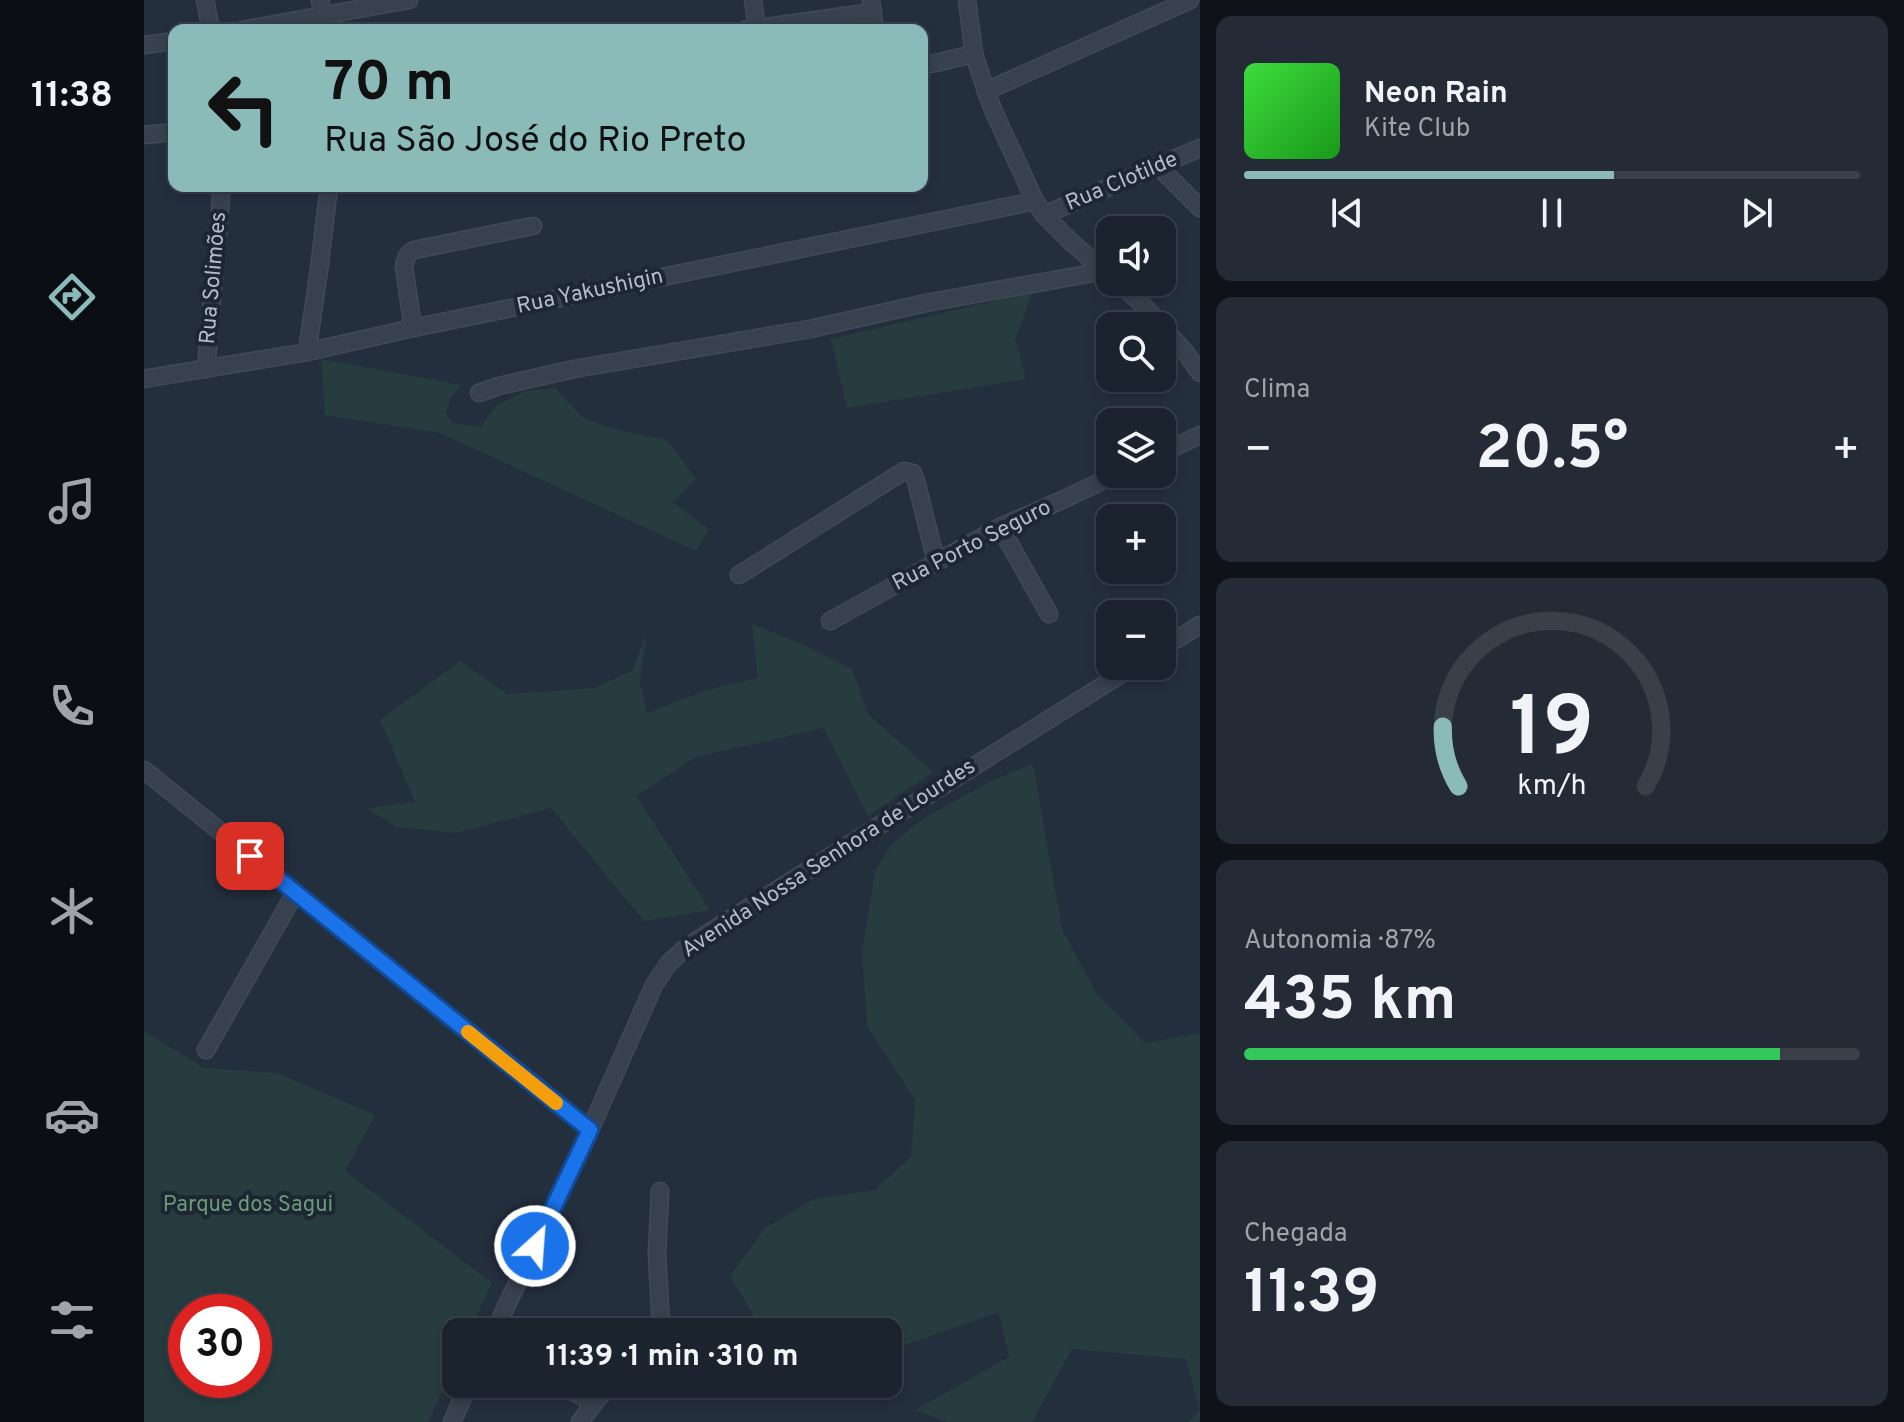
<!DOCTYPE html>
<html lang="pt">
<meta charset="utf-8">
<style>
body{margin:0;font-family:Overpass,sans-serif;background:#242b36;color:#f1f3f6;height:100vh;display:flex;flex-direction:column;font-size:30px;white-space:nowrap}
*{box-sizing:border-box;margin:0}
p{font-size:26px;color:#a0a4aa}
.icon{flex:none;width:44px;height:44px;fill:none;stroke:currentColor;stroke-width:2;stroke-linecap:round;stroke-linejoin:round}
.map{position:relative;flex:1;overflow:hidden}
.drawer{display:flex;flex-direction:column;gap:16px;padding:16px;background:#0f1319;width:704px}
.drawer>*{flex:none}
.top-card{position:absolute;left:24px;top:24px;width:760px;height:168px;border-radius:16px;box-shadow:0 4px 12px #0003,0 0 0 2px #39404a;background:#8bbbb9;color:#111;overflow:hidden}
.buttons{position:absolute;left:952px;top:216px;display:grid;gap:16px}
.buttons a{display:grid;place-items:center;width:80px;height:80px;border-radius:16px;background:#1b232e;box-shadow:0 4px 12px #0003,0 0 0 2px #39404a;font-size:40px}
.speed{position:absolute;left:24px;top:1294px;display:flex;gap:16px;font-size:40px;font-weight:700;text-align:center}
.speed>*{display:grid;place-content:center;width:104px;height:104px;border-radius:50%;background:#1b232e;box-shadow:0 4px 12px #0003,0 0 0 2px #39404a;line-height:1}
.speed .limit{border:12px solid #d22;background:#fff;color:#111}
.pin{position:absolute;display:grid;place-items:center;width:68px;height:68px;color:#fff;margin:-34px;border-radius:16px;box-shadow:0 4px 12px #0006}
.me{position:absolute;width:88px;margin:-44px;rotate:26deg;stroke-linejoin:round;filter:drop-shadow(0 0 6px #0008)}
.turn{display:flex;align-items:center;gap:28px;height:168px;padding:0 24px;font-size:36px}
.turn .icon{width:104px;height:104px;stroke-width:2.5}
.turn b{display:block;font-size:56px;line-height:68px}
.big{font-size:60px;font-weight:700;line-height:1.1}
.drawer .card{flex:1;display:flex;flex-direction:column;justify-content:center;gap:12px;min-width:0;padding:0 28px;border-radius:16px;background:#242b36}
.drawer .dial{align-items:center;gap:0}
.dial svg{height:208px;overflow:visible;fill:none;stroke:#39404a;stroke-width:7;stroke-linecap:round;text-anchor:middle}
.dial text{fill:#f1f3f6;stroke:none}
.song{display:flex;align-items:center;gap:24px}
.cover{width:96px;height:96px;border-radius:12px;background:linear-gradient(135deg,hsl(120 70% 55%),hsl(120 70% 35%))}
.played{height:8px;border-radius:4px;background:linear-gradient(90deg,#8bbbb9 60%,#39404a 60%)}
.keys{display:flex;justify-content:space-around;direction:ltr}
.heat{display:flex;justify-content:space-between;align-items:center;font-size:44px;direction:ltr}
.charge{height:12px;border-radius:6px;background:linear-gradient(90deg,#34c759 87%,#39404a 0)}
.trip{position:absolute;left:298px;top:1318px;width:460px;height:80px;border-radius:16px;background:#1b232e;box-shadow:0 4px 12px #0003,0 0 0 2px #39404a;font-weight:700;line-height:80px;text-align:center}
main{display:flex;flex:1;min-height:0}
.menu{display:flex;flex-direction:column;width:144px;justify-content:space-around;align-items:center;background:#0b0e12;color:#a0a4aa}
.menu .icon{width:56px;height:56px}
.menu .current{color:#8bbbb9}
.menu b{font-size:36px;color:#f1f3f6}
.map>svg:first-child{display:block}
.green{fill:#263c3f;fill-rule:evenodd}
.lines{fill:none;stroke-linecap:round;stroke-linejoin:round}
.minor-casing{stroke:#414a57;stroke-width:19}
.minor{stroke:#38414e;stroke-width:16}
.route-casing{stroke:#114b97;stroke-width:20}
.route{stroke:#1a73e8;stroke-width:14}
.slow{stroke:#f59e0b;stroke-width:14}
.labels{text-anchor:middle;dominant-baseline:central;stroke-width:8;stroke-linejoin:round;paint-order:stroke}
.street-label{font-size:22px;fill:#b4bcc9;stroke:#1d2633}
.park-label{font-size:22px;fill:#6b9a76;stroke:#1d2633}
</style>
<main>
<nav class="menu">
<b>11:38</b>
<svg class="icon current" aria-label="directions" viewBox="0 0 24 24"><path d="M12 3l9 9-9 9-9-9zM9 14v-3h6M13 9l2 2-2 2"/></svg>
<svg class="icon" aria-label="music" viewBox="0 0 24 24"><path d="M9 18V5l10-2v13"/><circle cx="6" cy="18" r="3"/><circle cx="16" cy="16" r="3"/></svg>
<svg class="icon" aria-label="phone" viewBox="0 0 24 24"><path d="M5 4h4l2 5-3 2q2 4 5 5l2-3 5 2v4C11 20 4 13 5 4z"/></svg>
<svg class="icon" aria-label="climate" viewBox="0 0 24 24"><path d="M12 3v18M4 7l16 10M4 17L20 7"/></svg>
<svg class="icon" aria-label="car" viewBox="0 0 24 24"><path d="M5 17H2v-5l4-1 3-4h7l3 4 3 1v5h-3M9 17h6M6 11h13"/><circle cx="7" cy="17" r="2"/><circle cx="17" cy="17" r="2"/></svg>
<svg class="icon" aria-label="filters" viewBox="0 0 24 24"><path d="M4 7h16M4 17h16"/><circle cx="9" cy="7" r="2"/><circle cx="15" cy="17" r="2"/></svg>
</nav>
<div class="map">
<svg width="1056" height="1422" viewBox="0 0 1056 1422">
<rect width="100%" height="100%" fill="#242f3e"/>
<g class="green">
<path d="M 889,292 L 871,339 L 882,379 L 703,408 L 687,339 Z"/>
<path d="M 177,359 L 317,385 L 307,398 L 302,412 L 307,423 L 337,427 L 350,407 L 382,391 L 411,388 L 438,417 L 469,429 L 523,440 L 552,479 L 528,502 L 565,529 L 552,551 L 296,433 L 181,415 Z"/>
<path d="M 608,624 L 662,646 L 708,669 L 724,714 L 789,772 L 724,816 L 680,728 L 552,757 L 492,796 L 566,910 L 500,921 L 407,808 L 311,833 L 253,827 L 223,808 L 271,802 L 236,720 L 316,661 L 363,694 L 450,688 L 488,671 L 502,634 L 496,682 L 503,713 L 563,690 L 614,678 Z"/>
<path d="M 889,764 L 918,929 L 953,994 L 1001,1043 L 1056,1033 L 1056,1422 L 1043,1422 L 1056,1411 L 1042,1359 L 928,1349 L 888,1422 L 803,1422 L 771,1410 L 865,1357 L 855,1312 L 744,1351 L 744,1332 L 620,1332 L 586,1276 L 621,1228 L 670,1199 L 731,1190 L 767,1157 L 771,1100 L 723,1026 L 718,952 L 731,871 L 748,844 L 777,820 L 847,781 Z"/>
<path d="M 0,1031 L 60,1068 L 133,1073 L 231,1115 L 201,1171 L 348,1283 L 325,1332 L 312,1332 L 312,1361 L 284,1422 L 0,1422 ZM 42,1312 L 110,1312 L 110,1380 L 42,1380 Z"/>
</g>
<g class="lines">
<g class="minor-casing">
<g id="minor">
<path d="M 61,0 L 67,30"/>
<path d="M 176,0 L 182,30"/>
<path d="M 609,0 L 613,28"/>
<path d="M 727,0 L 731,30"/>
<path d="M 823,0 L 830,54 L 842,91 L 850,112 L 891,201 L 900,215 L 927,242 L 965,275"/>
<path d="M 98,30 L 265,0"/>
<path d="M 600,30 L 729,12"/>
<path d="M 0,45 L 30,41"/>
<path d="M 778,66 L 830,54"/>
<path d="M 842,91 L 1046,0"/>
<path d="M 0,135 L 30,132"/>
<path d="M 1015,167 L 1056,208"/>
<path d="M 900,215 L 1056,148"/>
<path d="M 973,282 L 994,300 L 1018,326"/>
<path d="M 1018,326 L 1042,353 L 1056,373"/>
<path d="M 269,328 L 260,267 C 261,259 263,254 270,250 L 389,226"/>
<path d="M 163,352 L 175,270 L 185,186"/>
<path d="M 62,369 L 78,186"/>
<path d="M 0,379 L 163,352 L 269,328 L 891,201"/>
<path d="M 335,393 L 355,386 L 430,369 L 666,329 L 782,303 L 960,271"/>
<path d="M 1018,453 L 1056,435"/>
<path d="M 856,527 L 905,614"/>
<path d="M 595,575 L 760,471 L 769,473 L 772,481 L 792,561"/>
<path d="M 686,621 L 856,527 L 916,501 L 973,474"/>
<path d="M 1018,648 L 1056,625"/>
<path d="M 0,770 L 446,1130"/>
<path d="M 62,1050 L 151,893"/>
<path d="M 350,1332 L 446,1130 L 510,985 L 525,963 L 540,949 L 580,923 L 990,666"/>
<path d="M 514,1332 L 517,1327 L 513,1254 L 516,1191"/>
<path d="M 415,1384 L 450,1403"/>
<path d="M 308,1422 L 325,1384"/>
<path d="M 436,1422 L 450,1403 L 467,1384"/>
</g>
</g>
<use href="#minor" class="minor"/>
</g>
<g class="lines">
<g class="route-casing">
<path id="route" d="M 106,856 L 446,1130 L 391,1246"/>
</g>
<use href="#route" class="route"/>
<path class="slow" d="M 324,1032 L 412,1103"/>
</g>
<g class="labels">
<g class="street-label">
<text transform="translate(978 182) rotate(-23)">Rua Clotilde</text>
<text transform="translate(70 278) rotate(-85)">Rua Solimões</text>
<text transform="translate(446 292) rotate(-12)">Rua Yakushigin</text>
<text transform="translate(828 546) rotate(-27)">Rua Porto Seguro</text>
<text transform="translate(685 859) rotate(-33)">Avenida Nossa Senhora de Lourdes</text>
</g>
<g class="park-label">
<text x="104" y="1205">Parque dos Sagui</text>
</g>
</g>
</svg>
<div class="buttons">
<a><svg class="icon" aria-label="sound" viewBox="0 0 24 24"><path d="M4 9h4l5-4v14l-5-4H4zM17 9q2 3 0 6"/></svg></a>
<a><svg class="icon" aria-label="search" viewBox="0 0 24 24"><circle cx="10" cy="10" r="6"/><path d="M15 15l6 6"/></svg></a>
<a><svg class="icon" aria-label="layers" viewBox="0 0 24 24"><path d="M12 4l9 5-9 5-9-5zM3 14l9 5 9-5"/></svg></a>
<a>+</a>
<a>−</a>
</div>
<div class="speed"><div class="limit">30</div></div>
<div class="pin" style="left:106px;top:856px;background:#d93025"><svg class="icon" aria-label="arrive" viewBox="0 0 24 24"><path d="M6 21V4h12l-3 4 3 4H6"/></svg></div>
<svg class="me" style="left:391px;top:1246px" viewBox="-20 -20 40 40"><circle r="17" fill="#1a73e8" stroke="#fff" stroke-width="3"/><path d="M0-11L8 9 0 5-8 9z" fill="#fff"/></svg>
<div class="trip">11:39 · 1 min · 310 m</div>
<div class="top-card">
<div class="turn"><svg class="icon" aria-label="left" viewBox="0 0 24 24"><path d="M17 20v-9H6M10 6l-5 5 5 5"/></svg><div><b>70 m</b>Rua São José do Rio Preto</div></div>
</div>
</div>
<section class="drawer">
<div class="card">
<div class="song"><i class="cover"></i><div><b>Neon Rain</b><p>Kite Club</p></div></div>
<div class="played"></div>
<div class="keys"><svg class="icon" aria-label="previous" viewBox="0 0 24 24"><path d="M18 5L8 12l10 7zM5 5v14"/></svg><svg class="icon" aria-label="pause" viewBox="0 0 24 24"><path d="M8 5v14M16 5v14"/></svg><svg class="icon" aria-label="next" viewBox="0 0 24 24"><path d="M6 5l10 7-10 7zM19 5v14"/></svg></div>
</div>
<div class="card"><p>Clima</p>
<div class="heat"><a>−</a><b class="big">20.5°</b><a>+</a></div>
</div>
<div class="card dial"><svg viewBox="0 0 100 80">
<path d="M14 69A42 42 0 1 1 86 69"/>
<path d="M14 69A42 42 0 0 1 8 46" stroke="#8bbbb9"/>
<text x="50" y="56" font-size="32" font-weight="700">19</text>
<text x="50" y="72" font-size="11">km/h</text>
</svg></div>
<div class="card"><p>Autonomia · 87%</p><b class="big">435 km</b><div class="charge"></div></div>
<div class="card"><p>Chegada</p><b class="big">11:39</b></div>
</section>
</main>
